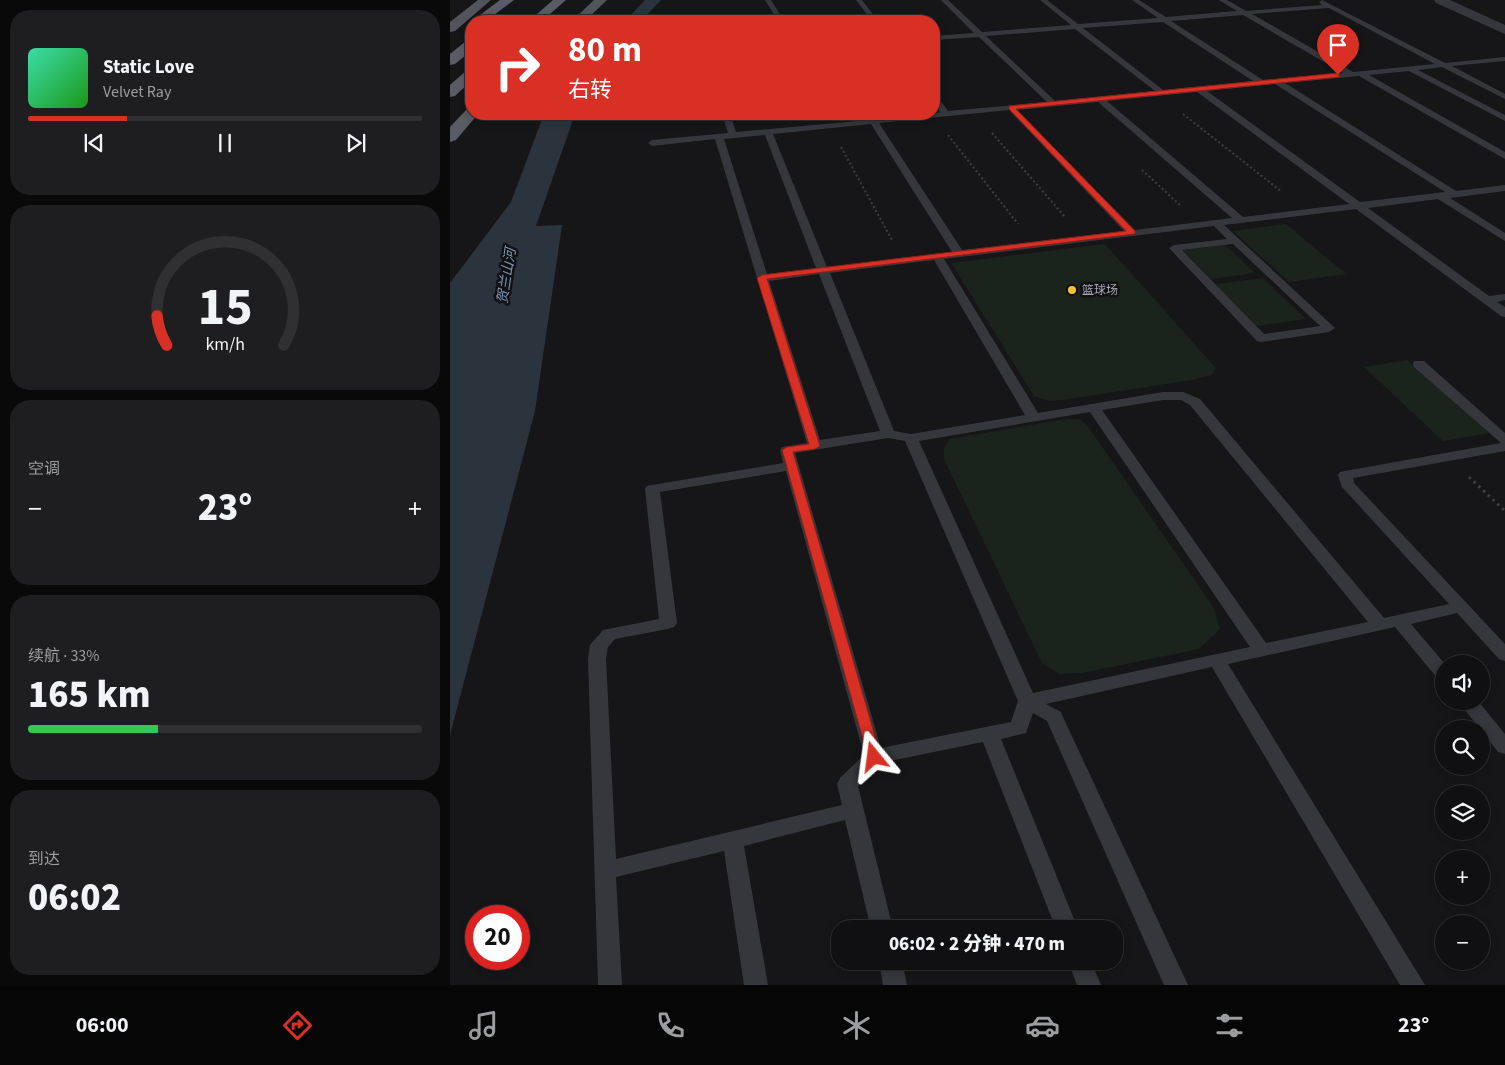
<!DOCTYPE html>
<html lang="zh">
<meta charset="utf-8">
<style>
body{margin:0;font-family:"Source Sans 3","Noto Sans SC",sans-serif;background:#1e1e20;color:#f1f3f6;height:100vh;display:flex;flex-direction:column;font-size:19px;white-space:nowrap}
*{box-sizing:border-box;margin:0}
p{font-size:16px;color:#9c9d9f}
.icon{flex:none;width:28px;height:28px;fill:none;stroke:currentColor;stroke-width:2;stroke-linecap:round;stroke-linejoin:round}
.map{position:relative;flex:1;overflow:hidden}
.drawer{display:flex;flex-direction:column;gap:10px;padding:10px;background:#09090a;width:450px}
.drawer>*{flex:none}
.banner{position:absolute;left:15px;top:15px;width:475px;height:105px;border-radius:20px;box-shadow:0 2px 8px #0003,0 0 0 1px #303032;background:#d93025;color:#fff;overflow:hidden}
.controls{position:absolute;left:985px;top:655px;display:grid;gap:10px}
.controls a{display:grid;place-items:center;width:55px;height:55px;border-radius:50%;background:#101012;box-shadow:0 2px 8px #0003,0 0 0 1px #303032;font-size:25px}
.speed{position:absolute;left:15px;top:905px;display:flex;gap:10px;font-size:25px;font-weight:700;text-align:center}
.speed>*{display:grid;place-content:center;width:65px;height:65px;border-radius:50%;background:#101012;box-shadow:0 2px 8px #0003,0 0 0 1px #303032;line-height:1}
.speed .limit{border:8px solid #d22;background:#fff;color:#111}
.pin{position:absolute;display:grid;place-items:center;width:42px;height:42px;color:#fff;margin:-51px -21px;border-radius:50% 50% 50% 0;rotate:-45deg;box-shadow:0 0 5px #0007}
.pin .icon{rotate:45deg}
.me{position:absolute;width:55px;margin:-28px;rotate:344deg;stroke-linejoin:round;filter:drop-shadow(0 0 4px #0008)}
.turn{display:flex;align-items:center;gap:18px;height:105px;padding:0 20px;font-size:22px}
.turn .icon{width:65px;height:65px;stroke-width:2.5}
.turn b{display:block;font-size:35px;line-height:42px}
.big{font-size:38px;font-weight:800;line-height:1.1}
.drawer .widget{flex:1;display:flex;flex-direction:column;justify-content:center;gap:8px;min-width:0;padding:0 18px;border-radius:20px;background:#1e1e20}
.drawer .dial{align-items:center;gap:0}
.dial svg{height:130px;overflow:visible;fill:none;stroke:#303032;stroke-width:7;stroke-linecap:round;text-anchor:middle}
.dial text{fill:#f1f3f6;stroke:none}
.song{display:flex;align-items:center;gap:15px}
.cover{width:60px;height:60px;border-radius:8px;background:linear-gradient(135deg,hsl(160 70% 55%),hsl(120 70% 35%))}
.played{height:5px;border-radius:2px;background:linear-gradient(90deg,#d93025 25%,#303032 25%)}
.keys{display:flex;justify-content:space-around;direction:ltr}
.heat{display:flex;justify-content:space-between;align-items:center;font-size:28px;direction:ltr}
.charge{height:8px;border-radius:4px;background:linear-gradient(90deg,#34c759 33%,#303032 0)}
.trip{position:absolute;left:381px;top:920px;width:292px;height:50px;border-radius:20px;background:#101012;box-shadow:0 2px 8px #0003,0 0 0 1px #303032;font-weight:800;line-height:50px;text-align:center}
.menu{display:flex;height:80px;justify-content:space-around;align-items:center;background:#060607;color:#9c9d9f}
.menu .icon{width:35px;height:35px}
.menu .active{color:#d93025}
.menu b{font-size:22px;color:#f1f3f6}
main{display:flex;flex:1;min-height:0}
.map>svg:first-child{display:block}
.green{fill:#1b231d}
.water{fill:#2b343d}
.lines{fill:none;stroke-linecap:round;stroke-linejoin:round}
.path-far1{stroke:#3c3e44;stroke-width:2;stroke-dasharray:2 2.5;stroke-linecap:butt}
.path{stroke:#3c3e44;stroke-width:3;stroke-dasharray:2.5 4;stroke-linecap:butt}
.service{fill:#36373d;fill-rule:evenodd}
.tertiary{fill:#36373d;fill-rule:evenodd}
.primary{fill:#52545c;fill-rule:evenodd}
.trunk{fill:#5a5c65;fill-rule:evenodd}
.route{fill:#d93025;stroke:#8d1f18}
.poi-dot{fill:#fdc329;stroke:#111113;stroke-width:2}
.labels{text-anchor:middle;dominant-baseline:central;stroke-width:5;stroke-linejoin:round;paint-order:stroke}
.far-poi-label{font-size:12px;fill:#a7abb9;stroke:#111113;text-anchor:start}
.far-water-label{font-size:14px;font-style:italic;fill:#7c97b6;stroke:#111113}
</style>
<main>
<section class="drawer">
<div class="widget">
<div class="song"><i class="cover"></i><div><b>Static Love</b><p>Velvet Ray</p></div></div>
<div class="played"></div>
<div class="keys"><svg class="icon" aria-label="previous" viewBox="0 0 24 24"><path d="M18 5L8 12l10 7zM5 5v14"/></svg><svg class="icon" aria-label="pause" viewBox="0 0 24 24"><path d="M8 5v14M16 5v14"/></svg><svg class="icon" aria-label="next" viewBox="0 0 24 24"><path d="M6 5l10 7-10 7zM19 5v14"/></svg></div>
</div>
<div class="widget dial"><svg viewBox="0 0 100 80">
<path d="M14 69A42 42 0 1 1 86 69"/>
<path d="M14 69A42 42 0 0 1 8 51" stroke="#d93025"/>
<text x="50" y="56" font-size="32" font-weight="700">15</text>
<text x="50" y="72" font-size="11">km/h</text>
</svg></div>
<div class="widget"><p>空调</p>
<div class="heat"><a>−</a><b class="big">23°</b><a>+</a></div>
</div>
<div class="widget"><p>续航 · 33%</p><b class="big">165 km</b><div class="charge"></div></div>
<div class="widget"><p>到达</p><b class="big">06:02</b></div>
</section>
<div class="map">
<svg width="1055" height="985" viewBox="0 0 1055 985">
<rect width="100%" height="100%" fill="#161618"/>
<g class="green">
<path d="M 835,224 L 836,224 L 896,274 L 839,282 L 783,231 Z"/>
<path d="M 655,244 L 766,368 L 762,375 L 741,380 L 613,400 L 599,401 L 584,396 L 501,263 Z"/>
<path d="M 775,245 L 805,273 L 761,279 L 733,250 Z"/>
<path d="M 813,278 L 856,319 L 806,326 L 765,284 Z"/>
<path d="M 957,360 L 1040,433 L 993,441 L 914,367 Z"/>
<path d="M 616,419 L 630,419 L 639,428 L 764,608 L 770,629 L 749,649 L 632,673 L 609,674 L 592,663 L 494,459 L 494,448 L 499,439 Z"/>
</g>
<g class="water">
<path d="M 195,0 L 211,0 L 191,21 L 175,21 Z"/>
<path d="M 94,114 L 125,114 L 86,226 L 112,225 L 85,411 L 0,735 L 0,283 L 61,202 Z"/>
</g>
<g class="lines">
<g class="path-far1">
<path d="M 733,114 L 832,192"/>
<path d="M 542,133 L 615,217"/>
<path d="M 498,135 L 568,224"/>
<path d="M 391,147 L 442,240"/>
<path d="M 692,170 L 730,205"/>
</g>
<path class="path" d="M 1019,477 L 1055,511"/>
<g class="service">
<path d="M 315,0 L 321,0 L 334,21 L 328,21 Z"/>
<path d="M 406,0 L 412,0 L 428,21 L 422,21 Z"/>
<path d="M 491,0 L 498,0 L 532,32 L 621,25 L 590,0 L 597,0 L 628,24 L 708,18 L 682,0 L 689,0 L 716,17 L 787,11 L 769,0 L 777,0 L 796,11 L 872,5 L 869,2 L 872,0 L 995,63 L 1055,57 L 1055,61 L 1002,66 L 1055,94 L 1055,99 L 992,67 L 968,70 L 1055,115 L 1055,121 L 959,71 L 919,75 L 1055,152 L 1055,159 L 909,76 L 835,83 L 1006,191 L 1055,185 L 1055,191 L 1000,198 L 1055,233 L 1055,241 L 988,199 L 918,208 L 1039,296 L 1055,294 L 1055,300 L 1047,302 L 1055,307 L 1055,317 L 1051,316 L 906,209 L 774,225 L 885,328 L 879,332 L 811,342 L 807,341 L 719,248 L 724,245 L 777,239 L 764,226 L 494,259 L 588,413 L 713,392 L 733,392 L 750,399 L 934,618 L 999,604 L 892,487 L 888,475 L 890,472 L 895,471 L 1051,443 L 964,367 L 963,364 L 964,361 L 974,361 L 1055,433 L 1055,451 L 903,478 L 904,483 L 1055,644 L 1055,661 L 1049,659 L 1007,613 L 961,624 L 995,664 L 994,664 L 994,680 L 988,679 L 945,627 L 778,664 L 975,985 L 950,985 L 762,667 L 596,704 L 611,712 L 613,717 L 738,985 L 714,985 L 597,721 L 583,713 L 576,733 L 551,739 L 628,929 L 606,929 L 533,742 L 430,763 L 408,786 L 443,929 L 421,929 L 395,820 L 294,846 L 318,985 L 294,985 L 274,851 L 166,877 L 172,985 L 148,985 L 138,659 L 140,645 L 153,630 L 209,619 L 195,489 L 197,486 L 202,485 L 333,463 L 330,450 L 332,447 L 357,443 L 265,139 L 202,146 L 198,143 L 202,140 L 278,133 L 272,114 L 280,114 L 286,132 L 484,114 L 490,112 L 484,103 L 484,96 L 487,96 L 498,111 L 597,102 L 529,37 L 484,40 L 484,36 L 524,33 ZM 879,8 L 985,64 L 903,72 L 802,14 ZM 793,15 L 893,73 L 813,80 L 721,21 ZM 713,22 L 803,81 L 713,90 L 633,28 ZM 625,29 L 705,91 L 605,101 L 536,36 ZM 825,84 L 995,192 L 910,202 L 757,91 ZM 747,92 L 899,204 L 793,217 L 657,101 ZM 648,102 L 782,218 L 685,230 L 567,110 ZM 559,110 L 674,231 L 512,250 L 429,123 ZM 421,124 L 502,252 L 377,267 L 323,134 ZM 315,135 L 366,268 L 317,274 L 274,139 ZM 783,244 L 870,326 L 814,334 L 732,250 ZM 484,260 L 575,415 L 461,434 L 444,431 L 380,273 ZM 369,274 L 430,431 L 370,440 L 319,281 ZM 713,400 L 731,400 L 740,405 L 918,622 L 816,643 L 652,410 ZM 640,412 L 800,647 L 583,693 L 469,441 ZM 438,438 L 455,441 L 568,701 L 561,722 L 431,748 L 345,453 ZM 336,471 L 414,755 L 390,778 L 387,784 L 392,805 L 166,859 L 156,659 L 158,647 L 165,639 L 218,629 L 224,627 L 227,623 L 210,492 Z"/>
<path d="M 1008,701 L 1028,701 L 1055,734 L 1055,754 L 1048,752 Z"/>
<path d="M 429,961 L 452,961 L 457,985 L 433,985 Z"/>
<path d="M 618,961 L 641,961 L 651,985 L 627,985 Z"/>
</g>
<path class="tertiary" d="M 984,0 L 1000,0 L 1055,25 L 1055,34 L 986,3 Z"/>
<g class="primary">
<path d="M 28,0 L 41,0 L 5,31 L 0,32 L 0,22 Z"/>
<path d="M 144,0 L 157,0 L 135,21 L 122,21 Z"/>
</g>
<g class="trunk">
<path d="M 50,0 L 64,0 L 36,21 L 22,21 Z"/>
<path d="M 103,0 L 116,0 L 92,21 L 79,21 Z"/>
<path d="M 21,40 L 21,51 L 5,64 L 0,65 L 0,54 L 16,41 Z"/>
<path d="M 21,70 L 21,81 L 5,96 L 0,97 L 0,85 L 16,71 Z"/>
<path d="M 21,108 L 21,114 L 28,114 L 6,140 L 0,142 L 0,127 L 16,110 Z"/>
</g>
</g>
<path class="route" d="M 888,73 L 890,77 L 566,109 L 685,231 L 685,234 L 317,279 L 370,446 L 365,449 L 343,452 L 431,757 L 429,761 L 424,763 L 419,761 L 332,450 L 337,447 L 359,444 L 307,278 L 312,275 L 676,231 L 559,109 L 559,106 Z"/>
<circle class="poi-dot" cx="622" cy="290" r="5"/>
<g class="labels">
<g class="far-poi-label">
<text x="632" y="290">篮球场</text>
</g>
<g class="far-water-label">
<text transform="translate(57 276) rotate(-81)">贺兰山河</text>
</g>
</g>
</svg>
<div class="controls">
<a><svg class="icon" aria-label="sound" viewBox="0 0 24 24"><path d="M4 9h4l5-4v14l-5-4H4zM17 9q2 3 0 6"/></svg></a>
<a><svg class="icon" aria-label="search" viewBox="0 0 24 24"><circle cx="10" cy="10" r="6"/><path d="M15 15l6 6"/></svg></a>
<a><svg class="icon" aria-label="layers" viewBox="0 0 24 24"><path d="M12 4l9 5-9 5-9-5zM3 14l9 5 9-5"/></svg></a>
<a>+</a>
<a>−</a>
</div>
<div class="speed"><div class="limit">20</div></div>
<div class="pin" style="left:888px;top:75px;background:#d93025"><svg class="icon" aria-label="arrive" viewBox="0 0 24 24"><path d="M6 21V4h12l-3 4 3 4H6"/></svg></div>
<svg class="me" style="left:424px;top:757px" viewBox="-20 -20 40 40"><path d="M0-17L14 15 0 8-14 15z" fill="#d93025" stroke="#fff" stroke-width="4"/></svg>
<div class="trip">06:02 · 2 分钟 · 470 m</div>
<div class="banner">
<div class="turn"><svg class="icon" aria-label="right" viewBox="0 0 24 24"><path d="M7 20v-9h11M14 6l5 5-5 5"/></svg><div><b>80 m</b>右转</div></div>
</div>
</div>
</main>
<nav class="menu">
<b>06:00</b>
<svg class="icon active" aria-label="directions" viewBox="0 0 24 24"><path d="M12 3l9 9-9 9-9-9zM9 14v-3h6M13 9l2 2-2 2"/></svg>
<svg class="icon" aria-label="music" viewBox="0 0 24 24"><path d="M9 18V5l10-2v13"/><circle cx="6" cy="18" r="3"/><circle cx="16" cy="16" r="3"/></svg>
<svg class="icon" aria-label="phone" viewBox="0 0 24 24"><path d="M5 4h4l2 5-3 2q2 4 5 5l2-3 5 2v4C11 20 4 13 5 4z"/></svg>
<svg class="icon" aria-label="climate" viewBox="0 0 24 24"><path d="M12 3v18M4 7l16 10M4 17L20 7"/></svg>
<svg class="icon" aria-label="car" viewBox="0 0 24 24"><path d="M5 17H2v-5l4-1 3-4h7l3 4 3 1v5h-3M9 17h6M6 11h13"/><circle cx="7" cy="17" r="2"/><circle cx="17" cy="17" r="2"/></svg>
<svg class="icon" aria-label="filters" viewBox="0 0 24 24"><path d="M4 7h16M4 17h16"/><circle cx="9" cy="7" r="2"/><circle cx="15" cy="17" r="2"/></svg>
<b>23°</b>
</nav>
